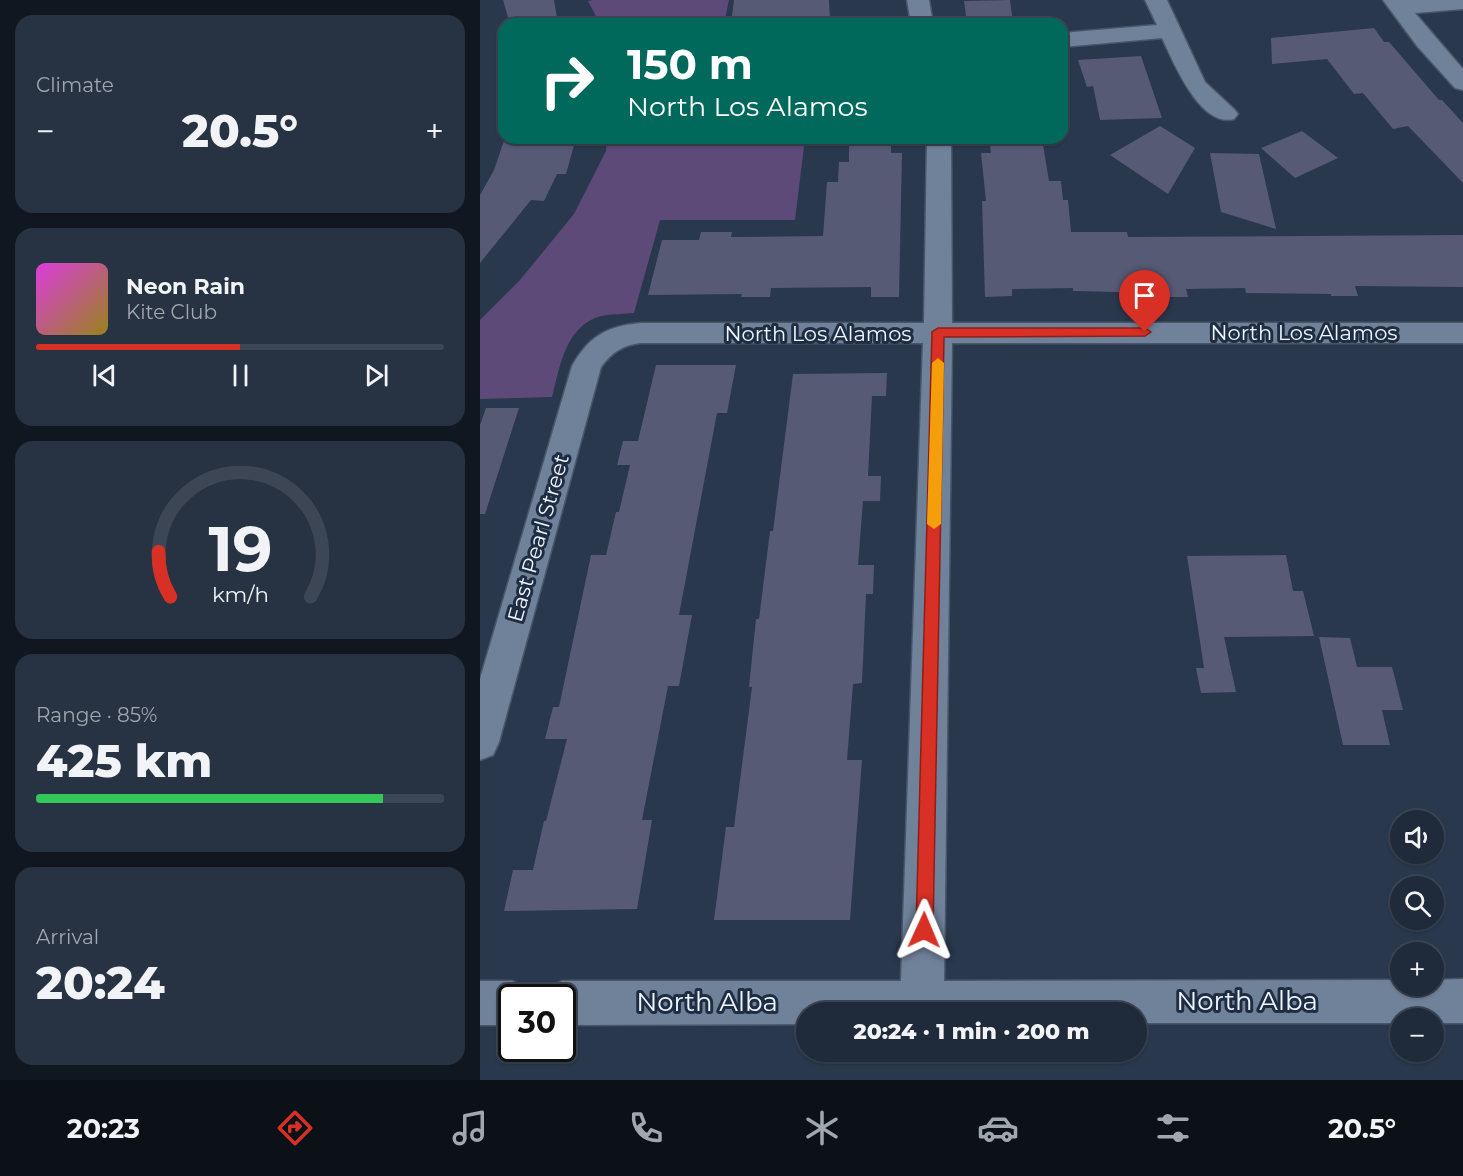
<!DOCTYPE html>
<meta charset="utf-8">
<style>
body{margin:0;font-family:Montserrat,sans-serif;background:#273242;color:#f1f3f6;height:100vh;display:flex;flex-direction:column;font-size:22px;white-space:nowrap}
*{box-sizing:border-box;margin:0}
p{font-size:20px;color:#a1a7af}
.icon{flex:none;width:33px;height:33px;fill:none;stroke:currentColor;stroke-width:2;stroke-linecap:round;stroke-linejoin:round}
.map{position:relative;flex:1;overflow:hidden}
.panel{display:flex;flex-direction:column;gap:15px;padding:15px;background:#111720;width:480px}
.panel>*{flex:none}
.hud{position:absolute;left:18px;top:18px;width:570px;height:126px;border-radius:18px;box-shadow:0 2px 4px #0004,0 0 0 2px #3c4654;background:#00695c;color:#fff;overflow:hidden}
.buttons{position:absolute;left:910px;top:810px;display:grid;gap:12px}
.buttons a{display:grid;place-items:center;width:54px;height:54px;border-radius:50%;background:#1f2a3a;box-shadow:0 2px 4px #0004,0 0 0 2px #3c4654;font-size:30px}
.speed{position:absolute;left:18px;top:984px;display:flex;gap:12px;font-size:30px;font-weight:700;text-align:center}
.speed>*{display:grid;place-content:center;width:78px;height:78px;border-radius:50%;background:#1f2a3a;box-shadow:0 2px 4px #0004,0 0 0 2px #3c4654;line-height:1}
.speed .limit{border:3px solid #111;border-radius:9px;background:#fff;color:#111}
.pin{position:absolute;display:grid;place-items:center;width:51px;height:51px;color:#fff;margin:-62px -26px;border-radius:50% 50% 50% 0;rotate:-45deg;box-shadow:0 0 6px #0007}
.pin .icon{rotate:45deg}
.me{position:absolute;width:66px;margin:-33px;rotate:1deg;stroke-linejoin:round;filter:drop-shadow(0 0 4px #0008)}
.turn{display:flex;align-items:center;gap:21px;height:126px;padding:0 30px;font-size:27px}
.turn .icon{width:78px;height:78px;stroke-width:2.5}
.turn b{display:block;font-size:42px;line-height:51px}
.big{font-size:45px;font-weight:800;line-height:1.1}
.panel .card{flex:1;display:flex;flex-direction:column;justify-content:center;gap:9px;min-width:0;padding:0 21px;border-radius:18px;background:#273242}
.panel .dial{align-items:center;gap:0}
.dial svg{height:156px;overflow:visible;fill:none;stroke:#3c4654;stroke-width:7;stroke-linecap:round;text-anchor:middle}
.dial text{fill:#f1f3f6;stroke:none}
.song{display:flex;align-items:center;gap:18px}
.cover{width:72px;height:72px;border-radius:9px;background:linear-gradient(135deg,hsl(300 70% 55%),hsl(50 70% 35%))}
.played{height:6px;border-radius:3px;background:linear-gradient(90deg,#d93025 50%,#3c4654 50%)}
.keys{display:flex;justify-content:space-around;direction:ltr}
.heat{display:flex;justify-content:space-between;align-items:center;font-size:33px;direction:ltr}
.charge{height:9px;border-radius:4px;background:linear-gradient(90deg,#34c759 85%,#3c4654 0)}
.trip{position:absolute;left:316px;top:1002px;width:351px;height:60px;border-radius:30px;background:#1f2a3a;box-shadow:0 2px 4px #0004,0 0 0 2px #3c4654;font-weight:800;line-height:60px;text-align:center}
.tabs{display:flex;height:96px;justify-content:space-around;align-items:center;background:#0c1117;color:#a1a7af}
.tabs .icon{width:42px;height:42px}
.tabs .active{color:#d93025}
.tabs b{font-size:27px;color:#f1f3f6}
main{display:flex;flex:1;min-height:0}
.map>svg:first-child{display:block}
.green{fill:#5d4a79}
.building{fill:#575a75}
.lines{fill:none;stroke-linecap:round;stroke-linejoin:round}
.minor-casing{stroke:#4a5668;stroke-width:3}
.minor{fill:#70819a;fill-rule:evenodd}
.route{fill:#d93025;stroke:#8d1f18;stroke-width:1.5}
.slow{fill:#f59e0b}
.labels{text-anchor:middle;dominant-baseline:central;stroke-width:6;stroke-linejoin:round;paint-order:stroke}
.street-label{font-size:21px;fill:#ecf4ff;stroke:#1f2d42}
.near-street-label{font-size:26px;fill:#ecf4ff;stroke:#1f2d42}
</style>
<main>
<section class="panel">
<div class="card"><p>Climate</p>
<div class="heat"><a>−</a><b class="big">20.5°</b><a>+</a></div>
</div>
<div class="card">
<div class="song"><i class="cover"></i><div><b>Neon Rain</b><p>Kite Club</p></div></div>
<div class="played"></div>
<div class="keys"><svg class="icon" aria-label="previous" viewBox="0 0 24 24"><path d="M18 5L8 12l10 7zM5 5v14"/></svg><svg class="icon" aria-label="pause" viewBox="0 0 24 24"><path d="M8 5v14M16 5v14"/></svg><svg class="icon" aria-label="next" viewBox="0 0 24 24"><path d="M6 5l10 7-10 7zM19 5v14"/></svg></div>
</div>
<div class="card dial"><svg viewBox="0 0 100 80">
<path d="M14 69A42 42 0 1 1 86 69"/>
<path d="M14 69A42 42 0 0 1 8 46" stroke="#d93025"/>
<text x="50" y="56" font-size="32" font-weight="700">19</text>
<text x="50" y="72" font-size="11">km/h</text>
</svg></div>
<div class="card"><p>Range · 85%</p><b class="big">425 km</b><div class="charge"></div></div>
<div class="card"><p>Arrival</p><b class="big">20:24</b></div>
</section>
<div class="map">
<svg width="983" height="1080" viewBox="0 0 983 1080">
<rect width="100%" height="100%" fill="#29384d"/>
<g class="green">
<path d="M 112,0 L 249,0 L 244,24 L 120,24 L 108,1 Z"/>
<path d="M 127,138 L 325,138 L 315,220 L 180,220 L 154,313 C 143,314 131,314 121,316 C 85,326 80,367 72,397 L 0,399 L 0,320 L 40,280 L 94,214 L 126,151 Z"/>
</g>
<g class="building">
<path d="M 23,0 L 74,0 L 78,24 L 30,24 Z"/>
<path d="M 254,0 L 349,0 L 350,21 L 348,24 L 251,24 Z"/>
<path d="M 530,0 L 533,23 L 487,24 L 484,1 Z"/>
<path d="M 894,28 L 904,42 L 909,42 L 959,100 L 962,100 L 983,123 L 983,183 L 928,126 L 913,129 L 883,93 L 874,94 L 847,59 L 792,64 L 791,38 Z"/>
<path d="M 661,56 L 682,118 L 620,120 L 613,86 L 607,87 L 598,60 Z"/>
<path d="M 680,126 L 715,148 L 688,194 L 630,155 Z"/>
<path d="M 822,131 L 858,158 L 815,178 L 781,148 Z"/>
<path d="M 25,138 L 96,138 L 86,174 L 77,174 L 64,201 L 51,200 L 0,263 L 0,195 L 14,170 Z"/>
<path d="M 562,138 L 569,181 L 581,181 L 583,200 L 588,200 L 591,232 L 647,232 L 648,237 L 983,235 L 983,287 L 875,286 L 878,296 L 851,296 L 851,294 L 766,293 L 765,288 L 706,289 L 708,297 L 680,297 L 679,293 L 593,291 L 593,288 L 532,289 L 532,296 L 505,297 L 502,201 L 506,201 L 501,153 L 511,153 L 509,140 Z"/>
<path d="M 411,141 L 411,153 L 422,153 L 419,297 L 391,297 L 391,287 L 291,288 L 290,297 L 261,297 L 262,294 L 168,295 L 182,240 L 219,240 L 221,232 L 252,232 L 251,237 L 343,236 L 347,182 L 358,182 L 359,162 L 369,162 L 369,142 Z"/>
<path d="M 730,153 L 779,154 L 796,229 L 741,212 Z"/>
<path d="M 176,365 L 256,365 L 247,413 L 237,413 L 199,615 L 212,615 L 199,686 L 188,686 L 162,820 L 172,820 L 157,909 L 24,911 L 33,870 L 53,870 L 64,821 L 66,821 L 87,739 L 65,739 L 73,707 L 79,707 L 111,555 L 126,555 L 136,512 L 139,512 L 150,465 L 137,465 L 143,441 L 158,441 Z"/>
<path d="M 407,373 L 406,396 L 392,396 L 388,476 L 401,476 L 400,501 L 383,501 L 378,565 L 394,565 L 393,594 L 386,594 L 382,683 L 373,684 L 367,760 L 382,760 L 370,920 L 234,920 L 246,827 L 254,827 L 272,687 L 269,687 L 276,619 L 279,619 L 290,531 L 293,531 L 313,374 Z"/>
<path d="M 6,408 L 39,408 L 5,514 L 0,514 L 0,425 Z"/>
<path d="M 806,555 L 813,591 L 823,591 L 834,636 L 744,637 L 756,692 L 721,693 L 716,668 L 724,668 L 707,556 Z"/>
<path d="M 839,637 L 870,638 L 877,667 L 912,667 L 923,710 L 902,710 L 910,745 L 863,745 Z"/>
</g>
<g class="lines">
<g class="minor-casing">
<g id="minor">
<path d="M 427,0 L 449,0 L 453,24 L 431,24 Z"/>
<path d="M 665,0 L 687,0 L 725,82 L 754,109 L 758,114 L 754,119 C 720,128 694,63 682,38 L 582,47 L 582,33 L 677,25 Z"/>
<path d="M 903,0 L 983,0 L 983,9 L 935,13 L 983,69 L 983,90 L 975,88 L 937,46 Z"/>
<path d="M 447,138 L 471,138 L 472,323 L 983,323 L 983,343 L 472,343 L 464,981 L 921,980 L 921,986 L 954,986 L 954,980 L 983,979 L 983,1023 L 954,1023 L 954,1018 L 921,1018 L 921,1023 L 657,1023 L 657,1012 L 327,1012 L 327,1024 L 82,1025 L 82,998 L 63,998 L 67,988 L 82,981 L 421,981 L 443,343 L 161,343 C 143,345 132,352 121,367 L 19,742 L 13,755 L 0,760 L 0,679 L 92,366 C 109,336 127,326 161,323 L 444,323 Z"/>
<path d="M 0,981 L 32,981 L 47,988 L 51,998 L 32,998 L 32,1025 L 0,1025 Z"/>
</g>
</g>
<use href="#minor" class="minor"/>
</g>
<path class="route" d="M 458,328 L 665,328 L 671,332 L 665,336 L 464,337 L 453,930 L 450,936 L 444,939 L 438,936 L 436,930 L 452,332 Z"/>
<path class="slow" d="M 458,358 L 464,363 L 461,524 L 454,529 L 447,524 L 452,363 Z"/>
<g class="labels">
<g class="street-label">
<text x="824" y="332">North Los Alamos</text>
<text x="338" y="333">North Los Alamos</text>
<text transform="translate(58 538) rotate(-74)">East Pearl Street</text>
</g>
<g class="near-street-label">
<text x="767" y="1001">North Alba</text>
<text x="227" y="1002">North Alba</text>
</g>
</g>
</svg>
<div class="buttons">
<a><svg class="icon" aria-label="sound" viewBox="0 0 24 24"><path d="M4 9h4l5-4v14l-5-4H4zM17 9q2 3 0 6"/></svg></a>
<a><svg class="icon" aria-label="search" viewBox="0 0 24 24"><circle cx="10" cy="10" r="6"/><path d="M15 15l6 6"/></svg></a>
<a>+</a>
<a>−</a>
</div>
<div class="speed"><div class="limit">30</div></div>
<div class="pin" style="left:665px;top:332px;background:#d93025"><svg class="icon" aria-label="arrive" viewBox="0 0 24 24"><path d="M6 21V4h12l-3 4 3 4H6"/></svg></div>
<svg class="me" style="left:444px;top:930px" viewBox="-20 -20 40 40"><path d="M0-17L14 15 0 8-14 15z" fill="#d93025" stroke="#fff" stroke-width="4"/></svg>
<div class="trip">20:24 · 1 min · 200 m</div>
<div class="hud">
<div class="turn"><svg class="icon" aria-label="right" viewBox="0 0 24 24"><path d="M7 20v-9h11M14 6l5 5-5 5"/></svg><div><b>150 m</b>North Los Alamos</div></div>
</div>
</div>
</main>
<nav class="tabs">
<b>20:23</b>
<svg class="icon active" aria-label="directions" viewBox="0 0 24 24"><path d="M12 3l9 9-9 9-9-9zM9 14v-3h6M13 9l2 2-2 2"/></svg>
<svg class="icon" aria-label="music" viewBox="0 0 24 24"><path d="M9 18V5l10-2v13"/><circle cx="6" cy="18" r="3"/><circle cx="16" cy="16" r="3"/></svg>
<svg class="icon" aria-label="phone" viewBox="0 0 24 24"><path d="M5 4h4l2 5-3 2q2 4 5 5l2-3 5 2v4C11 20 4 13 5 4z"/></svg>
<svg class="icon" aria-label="climate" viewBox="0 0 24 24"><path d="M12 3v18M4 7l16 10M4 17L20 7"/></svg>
<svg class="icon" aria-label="car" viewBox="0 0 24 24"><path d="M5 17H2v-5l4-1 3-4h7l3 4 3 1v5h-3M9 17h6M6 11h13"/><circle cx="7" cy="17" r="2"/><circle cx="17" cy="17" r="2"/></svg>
<svg class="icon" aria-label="filters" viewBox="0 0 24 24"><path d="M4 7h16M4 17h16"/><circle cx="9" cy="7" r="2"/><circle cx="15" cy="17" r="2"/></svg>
<b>20.5°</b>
</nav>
